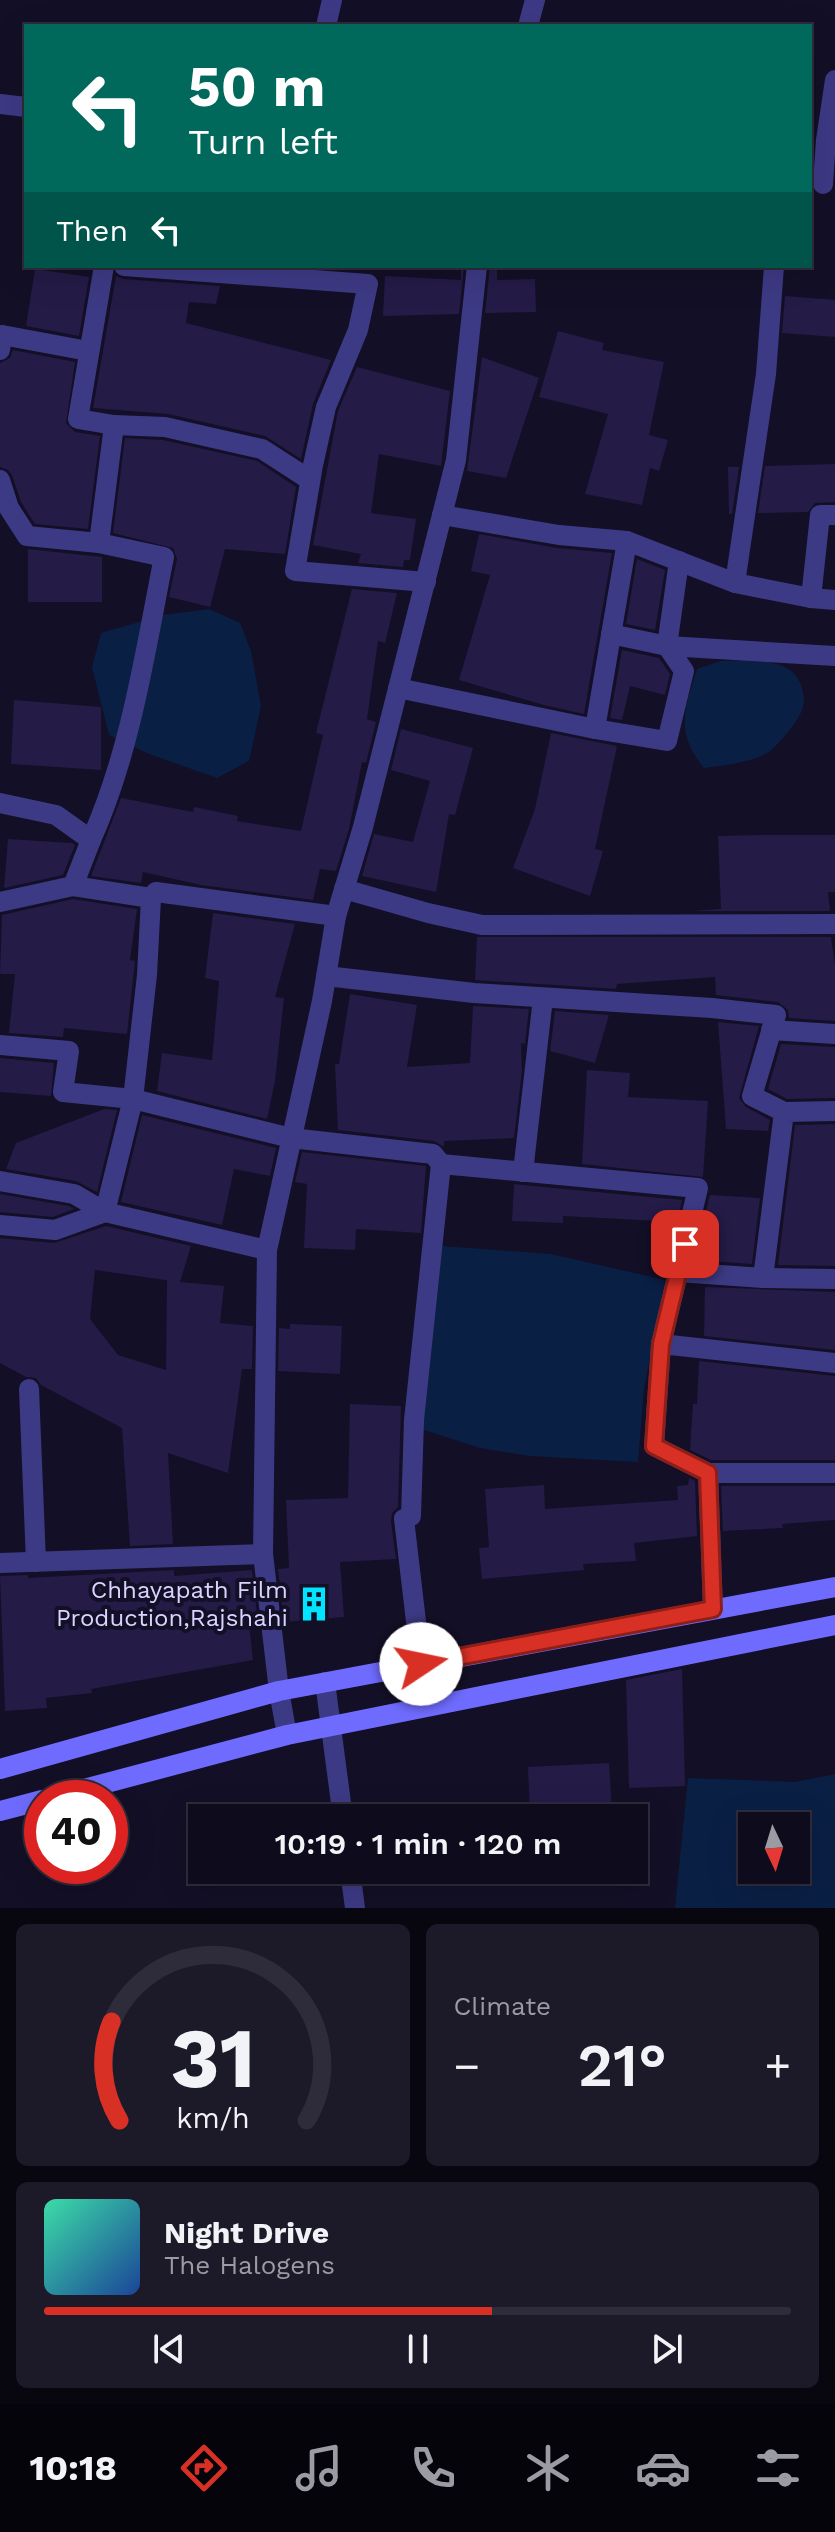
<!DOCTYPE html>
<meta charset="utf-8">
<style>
body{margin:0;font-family:"Work Sans",sans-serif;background:#1c1929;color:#f1f3f6;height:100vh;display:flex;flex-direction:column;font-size:30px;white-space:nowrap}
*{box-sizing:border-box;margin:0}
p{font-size:26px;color:#9b9ba3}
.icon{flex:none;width:44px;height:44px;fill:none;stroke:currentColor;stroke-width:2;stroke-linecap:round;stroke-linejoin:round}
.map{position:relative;height:1908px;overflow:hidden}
.side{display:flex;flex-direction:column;gap:16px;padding:16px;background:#08060f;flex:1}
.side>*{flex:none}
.banner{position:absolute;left:24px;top:24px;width:788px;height:244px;border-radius:0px;box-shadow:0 8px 32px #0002,0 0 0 2px #2e2b3b;background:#00695c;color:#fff;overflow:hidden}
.needle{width:52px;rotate:176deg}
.buttons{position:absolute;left:738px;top:1812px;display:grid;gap:16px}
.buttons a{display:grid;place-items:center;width:72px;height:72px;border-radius:0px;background:#0e0b1c;box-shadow:0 8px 32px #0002,0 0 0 2px #2e2b3b;font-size:40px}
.speed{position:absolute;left:24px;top:1780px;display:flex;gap:16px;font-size:40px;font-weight:700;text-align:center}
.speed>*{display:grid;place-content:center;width:104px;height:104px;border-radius:50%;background:#0e0b1c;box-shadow:0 8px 32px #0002,0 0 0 2px #2e2b3b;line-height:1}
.speed .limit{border:12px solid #d22;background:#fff;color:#111}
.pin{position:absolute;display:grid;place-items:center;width:68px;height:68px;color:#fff;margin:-34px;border-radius:16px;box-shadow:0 4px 12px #0006}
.me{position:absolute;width:88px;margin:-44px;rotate:79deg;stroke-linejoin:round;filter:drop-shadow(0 0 6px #0008)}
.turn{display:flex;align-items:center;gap:28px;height:168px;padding:0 32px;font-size:36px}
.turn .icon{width:104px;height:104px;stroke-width:2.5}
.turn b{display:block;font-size:56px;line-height:68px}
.then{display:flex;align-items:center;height:76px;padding:0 32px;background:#0003;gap:16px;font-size:30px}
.big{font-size:60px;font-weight:600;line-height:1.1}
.side .widget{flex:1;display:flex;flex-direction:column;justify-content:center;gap:12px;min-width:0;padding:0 28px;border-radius:12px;background:#1c1929}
.side .dial{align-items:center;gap:0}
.dial svg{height:208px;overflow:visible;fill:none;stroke:#2e2b3b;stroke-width:7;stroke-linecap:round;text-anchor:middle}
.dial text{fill:#f1f3f6;stroke:none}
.song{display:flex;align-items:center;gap:24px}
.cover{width:96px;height:96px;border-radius:12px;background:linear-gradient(135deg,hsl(160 70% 55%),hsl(220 70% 35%))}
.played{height:8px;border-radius:4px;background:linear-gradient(90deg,#d93025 60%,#2e2b3b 60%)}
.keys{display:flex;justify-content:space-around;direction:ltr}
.heat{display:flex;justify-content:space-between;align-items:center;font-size:44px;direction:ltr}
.side .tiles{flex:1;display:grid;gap:16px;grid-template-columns:1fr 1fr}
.widget:last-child{grid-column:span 2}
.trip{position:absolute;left:188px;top:1804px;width:460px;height:80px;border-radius:0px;background:#0e0b1c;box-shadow:0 8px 32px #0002,0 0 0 2px #2e2b3b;font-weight:600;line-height:80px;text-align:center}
.tab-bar{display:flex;height:128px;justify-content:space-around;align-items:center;background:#06040b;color:#9b9ba3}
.tab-bar .icon{width:56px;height:56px}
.tab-bar .active{color:#d93025}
.tab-bar b{font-size:36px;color:#f1f3f6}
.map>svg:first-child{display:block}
.water{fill:#0a1f44;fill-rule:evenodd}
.building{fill:#241b47;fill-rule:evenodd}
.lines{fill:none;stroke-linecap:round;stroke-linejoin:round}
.street{stroke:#3d3a85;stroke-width:20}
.secondary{stroke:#6f6bff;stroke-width:20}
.route-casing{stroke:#8d1f18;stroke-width:20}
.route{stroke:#d93025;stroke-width:14}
.labels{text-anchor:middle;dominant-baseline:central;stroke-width:8;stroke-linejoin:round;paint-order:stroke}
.poi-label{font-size:24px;fill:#d9d4ff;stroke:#130f26;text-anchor:end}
</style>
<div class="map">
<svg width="835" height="1908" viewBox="0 0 835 1908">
<rect width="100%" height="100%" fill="#130f26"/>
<g class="water">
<path d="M 209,609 L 240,623 L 251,651 L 261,706 L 249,761 L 217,778 L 149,754 L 109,735 L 92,667 L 101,633 L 163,615 Z"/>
<path d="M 746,660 C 761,661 776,662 788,669 C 800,675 806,694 803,707 C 801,718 779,744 770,751 C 753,763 725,765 704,768 C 675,733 684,710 697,669 L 721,661 Z"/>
<path d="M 441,1246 L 551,1254 L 665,1280 L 644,1389 L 638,1462 L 530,1456 L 480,1448 L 421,1429 Z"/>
<path d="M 835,1774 L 835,1908 L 675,1908 L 688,1778 L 795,1782 ZM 752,1826 L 796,1826 L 796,1870 L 752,1870 Z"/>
</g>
<g class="building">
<path d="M 490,266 L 497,266 L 497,280 L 535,279 L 536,312 L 485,313 Z"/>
<path d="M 461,267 L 464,267 L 459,314 L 383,316 L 385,276 L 461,280 Z"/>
<path d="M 35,269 L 89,277 L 79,336 L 26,326 Z"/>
<path d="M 116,276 L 123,279 L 220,286 L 216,304 L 189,302 L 186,323 L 331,360 L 313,404 L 301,459 L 265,436 L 168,414 L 93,408 Z"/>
<path d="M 785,296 L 835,300 L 835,337 L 782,333 Z"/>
<path d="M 558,331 L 604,343 L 602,350 L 664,362 L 649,435 L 668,440 L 659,471 L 650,468 L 642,505 L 585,494 L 608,414 L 539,397 Z"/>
<path d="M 13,350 L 75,362 L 66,423 L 75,432 L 100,436 L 88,529 L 35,524 L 21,502 L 12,475 L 8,470 L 0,467 L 0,363 L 10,358 Z"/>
<path d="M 482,357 L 539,378 L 506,478 L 467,471 Z"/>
<path d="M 357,367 L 450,391 L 441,466 L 379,454 L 371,513 L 416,519 L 410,560 L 404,560 L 403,567 L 358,563 L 361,554 L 313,545 L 338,411 Z"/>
<path d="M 125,438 L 163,440 L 257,461 L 296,487 L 285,554 L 225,549 L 210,607 L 169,597 L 177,559 L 173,548 L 113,533 Z"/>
<path d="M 835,464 L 835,502 L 815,503 L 808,512 L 758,513 L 765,466 Z"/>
<path d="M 728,467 L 739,467 L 732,514 L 729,514 Z"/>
<path d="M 479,534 L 557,548 L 612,553 L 584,714 L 544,705 L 459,680 L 490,575 L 471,571 Z"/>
<path d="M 28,549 L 102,557 L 102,602 L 28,602 Z"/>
<path d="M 637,559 L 665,570 L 655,630 L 626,624 Z"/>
<path d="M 352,589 L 397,593 L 385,643 L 378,641 L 367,719 L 376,722 L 366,763 L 362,762 L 349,829 L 336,871 L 320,869 L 313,900 L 201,885 L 143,872 L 141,883 L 91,876 L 121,798 L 193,812 L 194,807 L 238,816 L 237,821 L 301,831 L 323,735 L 316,733 Z"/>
<path d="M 622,650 L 659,658 L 670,674 L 665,695 L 630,686 L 622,720 L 610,718 Z"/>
<path d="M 14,700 L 101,707 L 101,770 L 11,764 Z"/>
<path d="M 401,729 L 473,748 L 455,815 L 449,814 L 436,892 L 362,876 L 374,834 L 413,842 L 430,781 L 391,770 Z"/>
<path d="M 551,733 L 617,746 L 595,849 L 603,851 L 590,896 L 513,868 L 535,809 Z"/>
<path d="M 761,835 L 835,835 L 835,892 L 828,892 L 830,911 L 692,911 L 721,909 L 718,836 Z"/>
<path d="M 8,839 L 72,843 L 75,845 L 63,875 L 4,888 Z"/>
<path d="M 73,899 L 137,909 L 130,960 L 135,961 L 127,1034 L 64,1028 L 63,1037 L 9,1033 L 15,974 L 0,974 L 2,915 Z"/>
<path d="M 213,913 L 295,924 L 275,997 L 284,998 L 275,1081 L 267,1119 L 157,1091 L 162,1053 L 212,1060 L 219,981 L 205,978 Z"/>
<path d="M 477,937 L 831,937 L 835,965 L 835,1021 L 789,1018 L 788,1010 L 778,1002 L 716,995 L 715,977 L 617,984 L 616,989 L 475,980 Z"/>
<path d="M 350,994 L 417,1005 L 407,1067 L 470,1063 L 473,1006 L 529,1009 L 525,1044 L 521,1043 L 522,1071 L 514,1138 L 444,1141 L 444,1147 L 434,1141 L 338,1130 L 335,1064 L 339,1064 Z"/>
<path d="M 555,1011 L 609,1015 L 595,1063 L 550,1051 Z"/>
<path d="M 718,1022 L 759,1026 L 739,1098 L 746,1107 L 770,1120 L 768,1131 L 726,1129 Z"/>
<path d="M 781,1044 L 835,1047 L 835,1098 L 787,1099 L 768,1089 Z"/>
<path d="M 0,1058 L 54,1063 L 51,1096 L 0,1092 Z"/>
<path d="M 587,1070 L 630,1073 L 628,1097 L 708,1101 L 703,1177 L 582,1164 Z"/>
<path d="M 104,1109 L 117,1110 L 97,1192 L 76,1181 L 6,1169 L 16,1143 Z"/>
<path d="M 142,1115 L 276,1148 L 270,1176 L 234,1169 L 222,1225 L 121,1202 Z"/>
<path d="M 835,1124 L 835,1266 L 778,1265 L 795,1125 Z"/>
<path d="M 302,1152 L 426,1166 L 421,1233 L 356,1229 L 355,1250 L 304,1248 L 307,1184 L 295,1182 Z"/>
<path d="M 514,1184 L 522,1185 L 682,1200 L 677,1222 L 563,1216 L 563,1223 L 512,1221 Z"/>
<path d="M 0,1194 L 69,1206 L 74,1209 L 53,1217 L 0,1212 Z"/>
<path d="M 710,1195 L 760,1198 L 752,1264 L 706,1261 L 708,1224 L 703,1224 Z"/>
<path d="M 106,1226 L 191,1246 L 180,1282 L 224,1286 L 220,1323 L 253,1326 L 252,1369 L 242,1369 L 228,1473 L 168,1453 L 173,1544 L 130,1546 L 122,1428 L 41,1385 L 36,1378 L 26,1377 L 0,1363 L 0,1238 L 54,1243 ZM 95,1270 L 172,1281 L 167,1280 L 166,1370 L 118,1355 L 90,1319 Z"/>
<path d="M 705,1287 L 835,1292 L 835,1350 L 704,1336 Z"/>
<path d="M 290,1324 L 342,1326 L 340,1374 L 278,1371 L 279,1328 L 290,1329 Z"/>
<path d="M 699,1361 L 835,1376 L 835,1460 L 711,1460 L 690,1450 L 693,1404 L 697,1404 Z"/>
<path d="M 350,1404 L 401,1406 L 398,1507 L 392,1513 L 391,1521 L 396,1559 L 340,1562 L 344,1617 L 284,1622 L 278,1569 L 289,1568 L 286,1500 L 348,1498 Z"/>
<path d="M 689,1478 L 695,1481 L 697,1536 L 634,1543 L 636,1561 L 583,1564 L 584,1570 L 482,1579 L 479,1548 L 489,1547 L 485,1489 L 544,1485 L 545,1509 L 678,1500 L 677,1486 L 688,1485 Z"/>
<path d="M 721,1486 L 835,1486 L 835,1520 L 782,1524 L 783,1528 L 723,1531 L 723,1534 Z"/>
<path d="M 174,1570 L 174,1576 L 252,1570 L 258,1623 L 249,1624 L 253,1660 L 91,1689 L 92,1693 L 46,1698 L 47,1708 L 5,1711 L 0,1576 L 28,1575 L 28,1578 Z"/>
<path d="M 682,1669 L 685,1786 L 629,1788 L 626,1680 Z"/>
<path d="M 609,1763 L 612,1813 L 530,1817 L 528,1767 Z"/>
</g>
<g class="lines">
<g class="street">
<path d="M 326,26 L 332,0"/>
<path d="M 528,26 L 535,0"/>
<path d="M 0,104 L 26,107"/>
<path d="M 823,184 L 826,140 L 835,80"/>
<path d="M 124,266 L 368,284 L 358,330 L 326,407 L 313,465 L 295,571 L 426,582"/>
<path d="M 0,350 L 2,335 L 88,351"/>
<path d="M 114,425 L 165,427 L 262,449 L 310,480"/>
<path d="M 0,480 L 9,508 L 27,536 L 99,543"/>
<path d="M 442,515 L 559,535 L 627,541 L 735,583 L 766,374 L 774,266"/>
<path d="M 735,583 L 811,598 L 835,600"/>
<path d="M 811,598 L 820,515 L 835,515"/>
<path d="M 611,634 L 667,646 L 835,656"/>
<path d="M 398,688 L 595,729 L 627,541"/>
<path d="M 595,729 L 667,741 L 684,671 L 667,646 L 679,561"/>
<path d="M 0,803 L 56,815 L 91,840 L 73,886 L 0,902"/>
<path d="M 91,840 C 131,751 145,652 164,557 L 99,543 L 114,425 L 78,419 L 104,266"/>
<path d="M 73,886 L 151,898 L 156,892 L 336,916"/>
<path d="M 344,889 L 428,913 L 482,925 L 835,924"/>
<path d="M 326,976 L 474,993 L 712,1008 L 776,1015 L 752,1096 L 784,1112"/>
<path d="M 771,1030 L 835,1034"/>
<path d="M 0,1045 L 69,1051 L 63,1092 L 133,1099 L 147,975 L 151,898"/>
<path d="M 523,1172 L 543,998"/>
<path d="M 0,1181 L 74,1194 L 105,1212"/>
<path d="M 0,1225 L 55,1230 L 105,1212"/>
<path d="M 267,1250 L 105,1212 L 133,1099 L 291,1138 L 433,1154 L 441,1164"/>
<path d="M 678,1272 L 763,1278 L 784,1112 L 835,1111"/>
<path d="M 763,1278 L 835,1279"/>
<path d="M 29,1389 L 36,1562"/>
<path d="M 708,1473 L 654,1446 L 661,1344 L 835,1363"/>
<path d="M 0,1563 L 263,1554"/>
<path d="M 713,1609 L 708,1473 L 835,1473"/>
<path d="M 421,1664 L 404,1519 L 411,1516 L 414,1420 L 441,1164 L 698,1188 L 661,1344"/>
<path d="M 325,1682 L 343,1818"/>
<path d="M 287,1735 L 279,1691 L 263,1554 L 267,1250 L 322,1001 L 336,916 L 363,827 L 456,460 L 477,266"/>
<path d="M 350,1870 L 355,1908"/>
</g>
<g class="secondary">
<path d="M 0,1769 L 279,1691 L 835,1587"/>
<path d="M 50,1798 L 287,1735 L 835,1625"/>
<path d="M 0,1811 L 42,1800"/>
</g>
</g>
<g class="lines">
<g class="route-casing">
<path id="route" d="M 421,1664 L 713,1609 L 708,1473 L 654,1446 L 661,1344 L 685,1244"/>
</g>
<use href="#route" class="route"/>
</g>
<defs>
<g id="building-bare" transform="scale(2.76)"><path d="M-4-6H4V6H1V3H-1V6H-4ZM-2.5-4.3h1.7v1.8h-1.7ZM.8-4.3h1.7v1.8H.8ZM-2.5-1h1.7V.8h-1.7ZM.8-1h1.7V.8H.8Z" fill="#00e5ff" stroke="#130f26" stroke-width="2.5" paint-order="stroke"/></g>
</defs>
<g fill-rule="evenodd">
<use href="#building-bare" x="314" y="1604"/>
</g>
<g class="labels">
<g class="poi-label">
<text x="288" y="1590">Chhayapath Film<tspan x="288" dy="28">Production,Rajshahi</tspan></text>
</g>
</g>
</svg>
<div class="buttons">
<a><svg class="needle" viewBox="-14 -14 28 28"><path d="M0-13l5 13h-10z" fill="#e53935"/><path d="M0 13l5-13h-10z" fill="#9b9ba3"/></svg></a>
</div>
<div class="speed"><div class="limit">40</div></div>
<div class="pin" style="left:685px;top:1244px;background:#d93025"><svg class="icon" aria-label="arrive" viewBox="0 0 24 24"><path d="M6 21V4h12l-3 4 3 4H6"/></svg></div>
<svg class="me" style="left:421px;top:1664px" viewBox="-20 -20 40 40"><circle r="19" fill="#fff"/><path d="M0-13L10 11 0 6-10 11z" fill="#d93025"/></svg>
<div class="trip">10:19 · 1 min · 120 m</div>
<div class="banner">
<div class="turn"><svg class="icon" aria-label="left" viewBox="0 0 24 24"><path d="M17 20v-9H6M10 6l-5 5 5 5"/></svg><div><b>50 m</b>Turn left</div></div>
<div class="then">Then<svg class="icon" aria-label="left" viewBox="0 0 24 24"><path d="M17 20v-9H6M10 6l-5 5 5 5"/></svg></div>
</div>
</div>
<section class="side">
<div class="tiles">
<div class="widget dial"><svg viewBox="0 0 100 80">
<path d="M14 69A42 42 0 1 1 86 69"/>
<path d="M14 69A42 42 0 0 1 11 31" stroke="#d93025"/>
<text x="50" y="56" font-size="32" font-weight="700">31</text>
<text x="50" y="72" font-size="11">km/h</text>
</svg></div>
<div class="widget"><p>Climate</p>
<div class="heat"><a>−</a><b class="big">21°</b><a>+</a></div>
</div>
<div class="widget">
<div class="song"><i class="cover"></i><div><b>Night Drive</b><p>The Halogens</p></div></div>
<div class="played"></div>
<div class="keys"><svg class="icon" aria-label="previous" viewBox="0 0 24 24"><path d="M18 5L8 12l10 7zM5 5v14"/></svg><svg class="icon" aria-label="pause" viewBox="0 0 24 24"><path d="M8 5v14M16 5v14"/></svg><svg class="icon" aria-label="next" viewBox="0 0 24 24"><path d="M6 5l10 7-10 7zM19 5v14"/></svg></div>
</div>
</div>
</section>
<nav class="tab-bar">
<b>10:18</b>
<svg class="icon active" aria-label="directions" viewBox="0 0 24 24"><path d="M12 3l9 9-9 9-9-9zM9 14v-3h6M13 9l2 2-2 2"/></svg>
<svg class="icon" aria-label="music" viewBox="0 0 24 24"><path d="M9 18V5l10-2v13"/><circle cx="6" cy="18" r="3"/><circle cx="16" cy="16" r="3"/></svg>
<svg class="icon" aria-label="phone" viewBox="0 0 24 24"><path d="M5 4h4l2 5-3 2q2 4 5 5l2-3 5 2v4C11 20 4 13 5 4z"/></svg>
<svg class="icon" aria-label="climate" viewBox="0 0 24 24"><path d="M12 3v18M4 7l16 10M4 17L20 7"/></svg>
<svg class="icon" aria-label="car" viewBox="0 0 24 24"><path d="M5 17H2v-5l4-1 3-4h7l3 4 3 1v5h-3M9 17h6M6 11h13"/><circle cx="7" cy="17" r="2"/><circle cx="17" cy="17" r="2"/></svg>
<svg class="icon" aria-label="filters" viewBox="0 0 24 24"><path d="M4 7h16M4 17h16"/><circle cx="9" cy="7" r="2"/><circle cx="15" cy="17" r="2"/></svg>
</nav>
